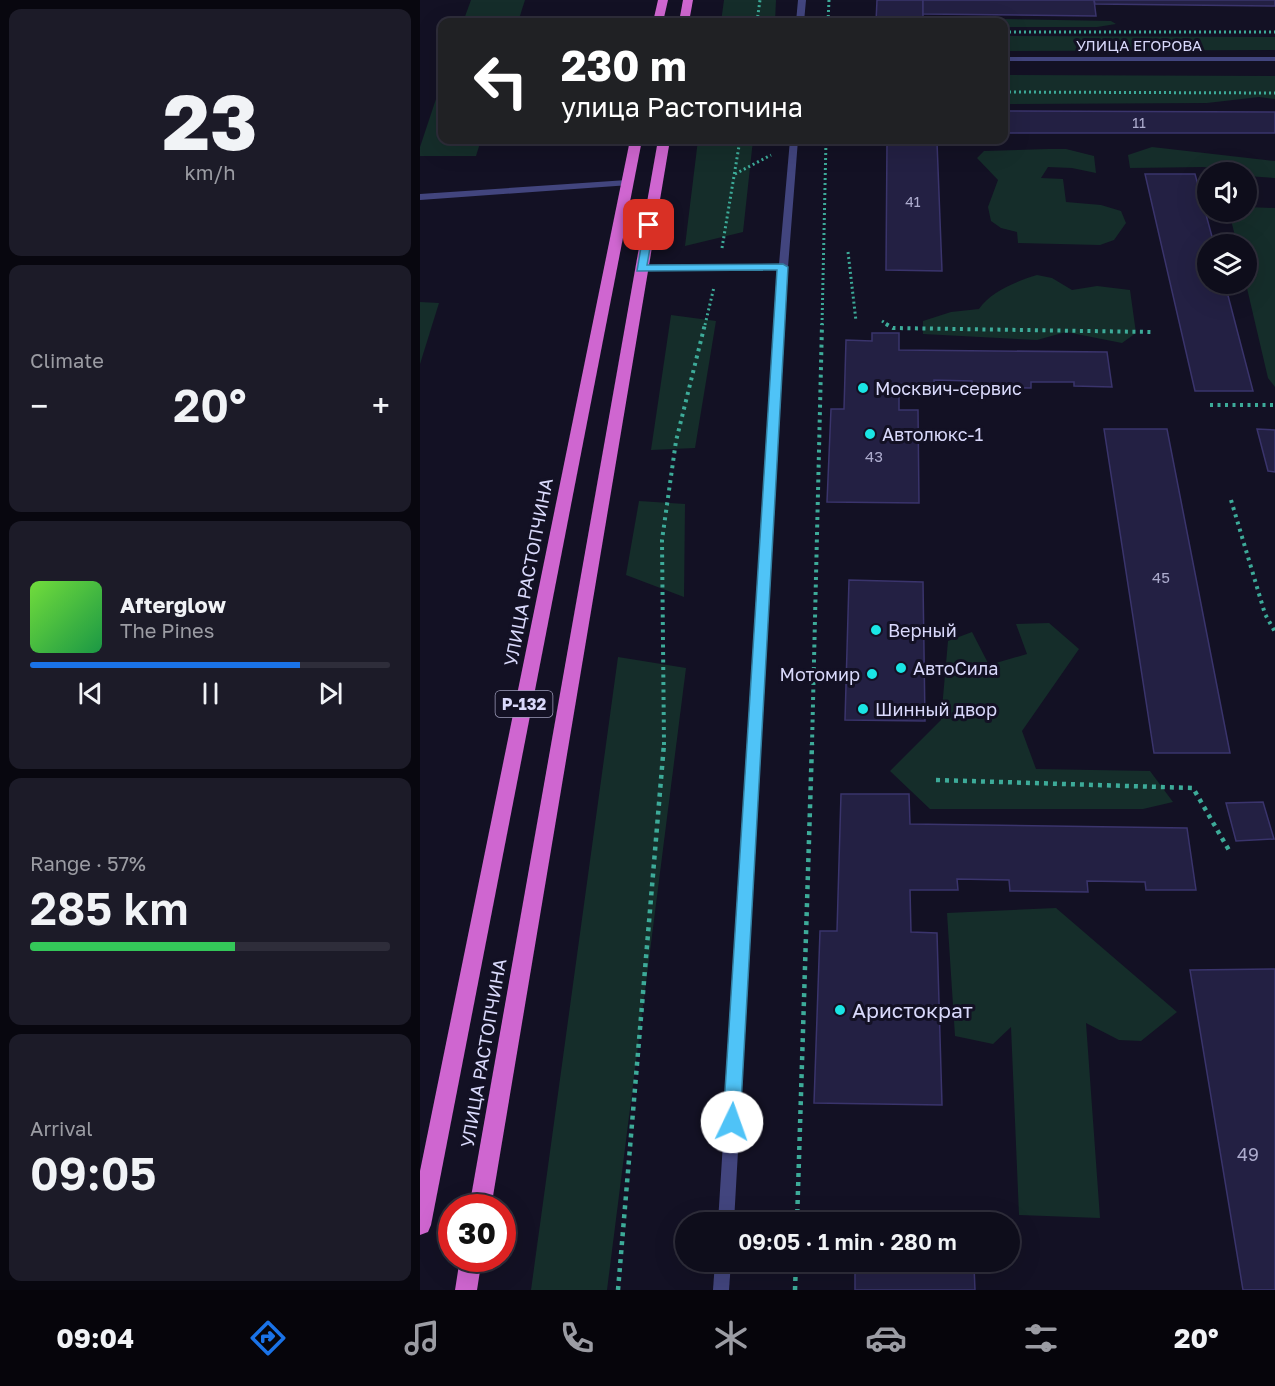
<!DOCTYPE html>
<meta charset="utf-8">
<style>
body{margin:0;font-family:"Golos Text",sans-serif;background:#1c1b28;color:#f1f3f6;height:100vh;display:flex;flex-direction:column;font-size:22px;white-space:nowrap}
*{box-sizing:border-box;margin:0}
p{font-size:20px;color:#9b9ca3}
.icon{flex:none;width:33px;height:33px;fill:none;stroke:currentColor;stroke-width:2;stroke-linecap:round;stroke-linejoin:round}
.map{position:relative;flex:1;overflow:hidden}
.drawer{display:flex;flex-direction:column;gap:9px;padding:9px;background:#08070f;width:420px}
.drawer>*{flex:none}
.banner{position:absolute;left:18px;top:18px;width:570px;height:126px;border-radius:12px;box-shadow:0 6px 24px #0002,0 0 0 2px #2e2d3a;background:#202124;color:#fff;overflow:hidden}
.controls{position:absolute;left:777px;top:162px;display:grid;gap:12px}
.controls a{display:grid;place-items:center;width:60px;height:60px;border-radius:50%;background:#0e0d1b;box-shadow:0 6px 24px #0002,0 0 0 2px #2e2d3a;font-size:30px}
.speed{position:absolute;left:18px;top:1194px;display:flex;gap:12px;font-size:30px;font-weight:700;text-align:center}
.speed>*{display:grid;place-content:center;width:78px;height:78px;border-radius:50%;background:#0e0d1b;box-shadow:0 6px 24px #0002,0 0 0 2px #2e2d3a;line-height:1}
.speed .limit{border:9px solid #d22;background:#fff;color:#111}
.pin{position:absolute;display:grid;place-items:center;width:51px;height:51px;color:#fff;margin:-26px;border-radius:12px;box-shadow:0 3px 9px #0006}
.me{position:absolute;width:66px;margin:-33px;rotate:3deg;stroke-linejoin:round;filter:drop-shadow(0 0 4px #0008)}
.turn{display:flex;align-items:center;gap:21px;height:126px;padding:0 24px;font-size:27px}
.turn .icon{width:78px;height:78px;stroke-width:2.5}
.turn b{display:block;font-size:42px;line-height:51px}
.big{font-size:45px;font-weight:600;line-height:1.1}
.drawer .widget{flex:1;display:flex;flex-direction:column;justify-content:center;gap:9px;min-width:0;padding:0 21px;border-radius:12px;background:#1c1b28}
.drawer .dial{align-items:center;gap:0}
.dial b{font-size:78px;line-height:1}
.song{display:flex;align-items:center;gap:18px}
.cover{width:72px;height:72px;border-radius:9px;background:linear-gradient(135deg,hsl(100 70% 55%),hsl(140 70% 35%))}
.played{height:6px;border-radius:3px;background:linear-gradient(90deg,#1a73e8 75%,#2e2d3a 75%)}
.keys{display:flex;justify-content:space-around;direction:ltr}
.heat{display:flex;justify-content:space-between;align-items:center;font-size:33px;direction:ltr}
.charge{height:9px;border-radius:4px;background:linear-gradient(90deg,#34c759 57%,#2e2d3a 0)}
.trip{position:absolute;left:255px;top:1212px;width:345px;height:60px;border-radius:30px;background:#0e0d1b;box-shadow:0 6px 24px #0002,0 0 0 2px #2e2d3a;font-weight:600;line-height:60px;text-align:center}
.menu{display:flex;height:96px;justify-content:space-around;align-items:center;background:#06050b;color:#9b9ca3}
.menu .icon{width:42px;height:42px}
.menu .selected{color:#1a73e8}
.menu b{font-size:27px;color:#f1f3f6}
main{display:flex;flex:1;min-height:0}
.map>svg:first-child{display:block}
.green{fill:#152d2a}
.building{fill:#232043;stroke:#3a346c;stroke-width:1.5}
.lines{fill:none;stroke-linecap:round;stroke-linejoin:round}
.path-far2{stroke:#3dab99;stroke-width:3;stroke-dasharray:2 3;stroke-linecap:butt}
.path-far1{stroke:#3dab99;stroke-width:4;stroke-dasharray:3 4.5;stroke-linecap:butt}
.path{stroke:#3dab99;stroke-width:4.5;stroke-dasharray:4 5;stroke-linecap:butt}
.minor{fill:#42457e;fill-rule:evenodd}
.trunk{fill:#cf66d0;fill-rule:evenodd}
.route{fill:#4fc3f7;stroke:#337fa1;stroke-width:1.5}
.poi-dot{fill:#1ae5e5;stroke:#131124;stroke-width:2}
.labels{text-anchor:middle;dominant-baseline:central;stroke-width:6;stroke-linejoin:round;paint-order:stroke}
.far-number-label{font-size:14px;fill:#acabcd}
.far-street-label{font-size:15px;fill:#d9d9fb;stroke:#131124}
.number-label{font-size:15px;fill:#acabcd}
.shield{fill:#131124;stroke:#9e9dba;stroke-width:1.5}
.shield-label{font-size:16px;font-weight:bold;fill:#d9d9fb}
.poi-label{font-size:18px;fill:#d9d9fb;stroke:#131124;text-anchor:start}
.street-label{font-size:18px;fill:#d9d9fb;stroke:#131124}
.near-number-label{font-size:18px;fill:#acabcd}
.near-poi-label{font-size:21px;fill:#d9d9fb;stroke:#131124;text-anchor:start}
</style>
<main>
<section class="drawer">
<div class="widget dial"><b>23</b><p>km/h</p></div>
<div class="widget"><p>Climate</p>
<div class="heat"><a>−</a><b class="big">20°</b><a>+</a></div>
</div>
<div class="widget">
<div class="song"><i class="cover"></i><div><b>Afterglow</b><p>The Pines</p></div></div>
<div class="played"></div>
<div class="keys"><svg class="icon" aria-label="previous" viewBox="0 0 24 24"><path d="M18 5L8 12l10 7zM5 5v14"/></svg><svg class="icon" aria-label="pause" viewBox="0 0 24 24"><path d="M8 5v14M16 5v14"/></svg><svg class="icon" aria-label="next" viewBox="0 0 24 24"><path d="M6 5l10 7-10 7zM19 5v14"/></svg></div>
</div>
<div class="widget"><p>Range · 57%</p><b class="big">285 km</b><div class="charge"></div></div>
<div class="widget"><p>Arrival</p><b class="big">09:05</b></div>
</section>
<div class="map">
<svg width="855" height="1290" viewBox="0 0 855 1290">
<rect width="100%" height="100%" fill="#131124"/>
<g class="green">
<path d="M 51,0 L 105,0 L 98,22 L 43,22 Z"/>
<path d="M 304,0 L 356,0 L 355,22 L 301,22 Z"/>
<path d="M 521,18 L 691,21 L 696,24 L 677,27 L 584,27 L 584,22 L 515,22 Z"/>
<path d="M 584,36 L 855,37 L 855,50 L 584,51 Z"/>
<path d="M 584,75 L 855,76 L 855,99 L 839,97 L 787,103 L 584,104 Z"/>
<path d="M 22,81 L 22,140 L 61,140 L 56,156 L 0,156 L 0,147 Z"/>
<path d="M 278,140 L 333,140 L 323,232 L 265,246 Z"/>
<path d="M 732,147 L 855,161 L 855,178 L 827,176 L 826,172 L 809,172 L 784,167 L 710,168 L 708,155 Z"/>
<path d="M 628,149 L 646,149 L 674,156 L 676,173 L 652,168 L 628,167 L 621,178 L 643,179 L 646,202 L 681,205 L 701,211 L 706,223 L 694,240 L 680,245 L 598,243 L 597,232 L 581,228 L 571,221 L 568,207 L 578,180 L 557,158 L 564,151 Z"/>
<path d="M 827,207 L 855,208 L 855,387 L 848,378 L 826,284 L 826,244 L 817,244 L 809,212 L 826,212 Z"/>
<path d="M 617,275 L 632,278 L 652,290 L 677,286 L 710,290 L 716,333 L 702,343 L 646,332 L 617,340 L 503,334 L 503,321 L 531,312 L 559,309 C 570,292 597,281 617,275 Z"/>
<path d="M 0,302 L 19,303 L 0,364 Z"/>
<path d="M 251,315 L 296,321 L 275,448 L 231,450 Z"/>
<path d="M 219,501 L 265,504 L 264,597 L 206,575 Z"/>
<path d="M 629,623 L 659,649 L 602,731 L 616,769 L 730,771 L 753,802 L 723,809 L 510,809 L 470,771 L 521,720 L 528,641 L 552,632 L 569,665 L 607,654 L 596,624 Z"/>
<path d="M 198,657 L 266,668 L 187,1290 L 111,1290 Z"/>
<path d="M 636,908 L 757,1012 L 721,1041 L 699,1040 L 666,1023 L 680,1218 L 599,1215 L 591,1027 L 573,1044 L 535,1036 L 527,913 Z"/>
</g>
<g class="building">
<path d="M 457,0 L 503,0 L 503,22 L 456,22 Z"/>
<path d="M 503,0 L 674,0 L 676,16 L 503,14 Z"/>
<path d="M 674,0 L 855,0 L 855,6 L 675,4 Z"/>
<path d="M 584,111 L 855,112 L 855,133 L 584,133 Z"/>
<path d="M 472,140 L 517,142 L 522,271 L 466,270 L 467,142 L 473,142 Z"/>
<path d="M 725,174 L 775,174 L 794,244 L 788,244 L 788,284 L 805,284 L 833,391 L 775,391 Z"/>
<path d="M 452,333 L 479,333 L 479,350 L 687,352 L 692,387 L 654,386 L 654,382 L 611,382 L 611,388 L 553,387 L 552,381 L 514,380 L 514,387 L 479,386 L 479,410 L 498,410 L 499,503 L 407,502 L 411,409 L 424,409 L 426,340 L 452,341 Z"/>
<path d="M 684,429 L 747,429 L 810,753 L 734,753 Z"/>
<path d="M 837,429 L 855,430 L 855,472 L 848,471 Z"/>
<path d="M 429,580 L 503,582 L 505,721 L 425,720 Z"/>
<path d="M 421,794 L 489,794 L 490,824 L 767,828 L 776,890 L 726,890 L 725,882 L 667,881 L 668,892 L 590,891 L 589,880 L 537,879 L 538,890 L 490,890 L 491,932 L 517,933 L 522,1105 L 394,1103 L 400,931 L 417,931 Z"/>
<path d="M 843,802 L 854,839 L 816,841 L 806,803 Z"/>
<path d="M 855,969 L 855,1290 L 823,1290 L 770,970 Z"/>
<path d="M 435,1266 L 554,1266 L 555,1290 L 435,1290 Z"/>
</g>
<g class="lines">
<g class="path-far2">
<path d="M 337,22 L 340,0"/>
<path d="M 408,22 L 409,0"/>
<path d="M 584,32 L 855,32"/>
<path d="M 584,92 L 855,93"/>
<path d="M 524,140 L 533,144"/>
<path d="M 315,174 L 351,155"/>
<path d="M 302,248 L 320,140"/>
<path d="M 428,252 L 436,321"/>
<path d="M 462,321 L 468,325"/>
<path d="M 285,325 L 294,287"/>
<path d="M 402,325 L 406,140"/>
</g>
<g class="path-far1">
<path d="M 466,324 L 473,328 L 732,332"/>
<path d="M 790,405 L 855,405"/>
<path d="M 811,500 L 845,614 L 855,632"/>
<path d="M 244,745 L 242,540 L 256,441 L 285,324"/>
<path d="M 392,745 L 402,324"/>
</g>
<g class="path">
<path d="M 516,780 L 773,788 L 810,852"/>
<path d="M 377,1222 L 392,744"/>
<path d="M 198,1290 L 244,744"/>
<path d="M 375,1290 L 376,1262"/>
</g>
<g class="minor">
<path d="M 378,0 L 386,0 L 384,22 L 376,22 Z"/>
<rect x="584" y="57" width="271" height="4"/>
<path d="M 370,140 L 378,140 L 368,267 L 314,1222 L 298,1222 L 358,270 L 221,271 L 216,268 L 221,265 L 359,264 Z"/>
<path d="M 207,180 L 210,181 L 210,185 L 0,200 L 0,194 Z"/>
<path d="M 295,1262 L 311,1262 L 309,1290 L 293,1290 Z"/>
</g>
<g class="trunk">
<path d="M 238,0 L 248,0 L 243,22 L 233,22 Z"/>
<path d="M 263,0 L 273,0 L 269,22 L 259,22 Z"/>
<path d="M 210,140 L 222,140 L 11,1225 L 8,1232 L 0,1235 L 0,1171 Z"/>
<path d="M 238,140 L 250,140 L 71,1208 L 49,1208 Z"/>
<path d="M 40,1258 L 62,1258 L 57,1290 L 35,1290 Z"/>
</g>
</g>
<path class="route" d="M 225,223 L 234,225 L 227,265 L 363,264 L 368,267 L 320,1122 L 318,1128 L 312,1130 L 306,1128 L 303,1122 L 357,270 L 217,271 Z"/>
<g class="poi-dot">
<circle cx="443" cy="388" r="6"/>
<circle cx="450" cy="434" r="6"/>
<circle cx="456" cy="630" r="6"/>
<circle cx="481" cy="668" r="6"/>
<circle cx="452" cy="674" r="6"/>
<circle cx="443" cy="709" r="6"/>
<circle cx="420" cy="1010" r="6"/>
</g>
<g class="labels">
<g class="far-number-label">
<text x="719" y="122">11</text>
<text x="493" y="201">41</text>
</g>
<g class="far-street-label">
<text x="719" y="45">УЛИЦА ЕГОРОВА</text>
</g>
<g class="number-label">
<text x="454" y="456">43</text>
<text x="741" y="577">45</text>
</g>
<rect class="shield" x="75.5" y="691" width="57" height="26" rx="4.5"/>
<g class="shield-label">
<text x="104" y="704">Р-132</text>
</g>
<g class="poi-label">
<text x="455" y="388">Москвич-сервис</text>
<text x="462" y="434">Автолюкс-1</text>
<text x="468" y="630">Верный</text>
<text x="493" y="668">АвтоСила</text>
<text x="440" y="674" text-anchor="end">Мотомир</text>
<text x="455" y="709">Шинный двор</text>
</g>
<g class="street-label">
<text transform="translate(108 572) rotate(-79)">УЛИЦА РАСТОПЧИНА</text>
<text transform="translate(63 1053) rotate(-80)">УЛИЦА РАСТОПЧИНА</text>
</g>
<g class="near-number-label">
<text x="828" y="1154">49</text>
</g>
<g class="near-poi-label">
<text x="432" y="1010">Аристократ</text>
</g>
</g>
</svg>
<div class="controls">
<a><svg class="icon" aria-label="sound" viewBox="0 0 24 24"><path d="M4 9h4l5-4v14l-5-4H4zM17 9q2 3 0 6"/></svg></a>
<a><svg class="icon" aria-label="layers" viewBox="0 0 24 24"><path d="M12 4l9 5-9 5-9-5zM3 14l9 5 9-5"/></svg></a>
</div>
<div class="speed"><div class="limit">30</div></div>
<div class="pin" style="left:229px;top:225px;background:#d93025"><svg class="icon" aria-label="arrive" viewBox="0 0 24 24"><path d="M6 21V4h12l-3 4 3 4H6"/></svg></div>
<svg class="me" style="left:312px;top:1122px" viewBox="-20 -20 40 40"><circle r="19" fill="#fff"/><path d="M0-13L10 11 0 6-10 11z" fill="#4fc3f7"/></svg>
<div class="trip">09:05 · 1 min · 280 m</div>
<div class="banner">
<div class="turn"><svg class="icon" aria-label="left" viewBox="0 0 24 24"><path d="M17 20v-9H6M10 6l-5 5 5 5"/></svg><div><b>230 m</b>улица Растопчина</div></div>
</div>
</div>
</main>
<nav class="menu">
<b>09:04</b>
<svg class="icon selected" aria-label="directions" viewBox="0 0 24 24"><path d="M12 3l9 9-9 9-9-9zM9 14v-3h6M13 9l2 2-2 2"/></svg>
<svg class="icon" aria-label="music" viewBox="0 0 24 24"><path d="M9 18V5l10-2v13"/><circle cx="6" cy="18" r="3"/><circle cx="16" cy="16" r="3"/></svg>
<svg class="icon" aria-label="phone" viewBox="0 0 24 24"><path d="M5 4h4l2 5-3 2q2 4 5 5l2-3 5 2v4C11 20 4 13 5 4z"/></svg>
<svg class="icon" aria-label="climate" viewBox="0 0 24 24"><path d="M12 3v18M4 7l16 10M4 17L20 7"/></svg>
<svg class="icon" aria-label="car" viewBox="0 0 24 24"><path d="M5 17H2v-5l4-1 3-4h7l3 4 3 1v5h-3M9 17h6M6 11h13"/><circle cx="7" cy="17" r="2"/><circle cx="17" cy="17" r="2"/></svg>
<svg class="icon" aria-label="filters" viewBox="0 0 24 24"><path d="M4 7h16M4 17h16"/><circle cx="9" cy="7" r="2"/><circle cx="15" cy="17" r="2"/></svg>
<b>20°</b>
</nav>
